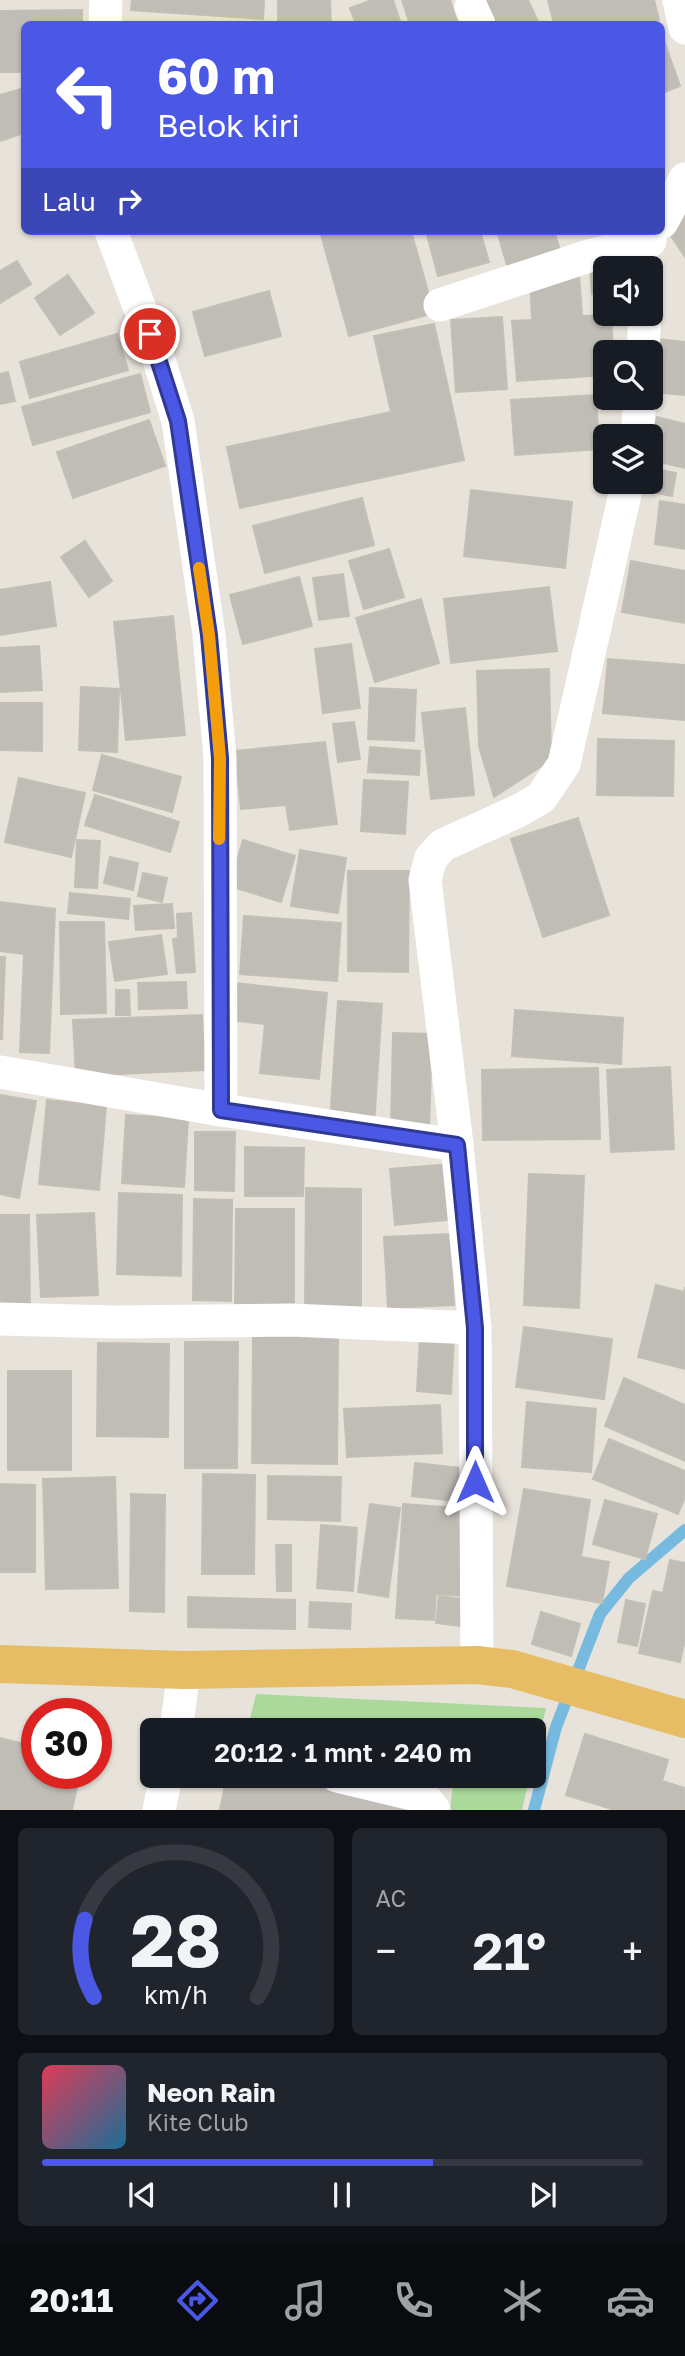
<!DOCTYPE html>
<html lang="id">
<meta charset="utf-8">
<style>
body{margin:0;font-family:"Golos Text",sans-serif;background:#20242c;color:#f1f3f6;height:100vh;display:flex;flex-direction:column;font-size:26px;white-space:nowrap}
*{box-sizing:border-box;margin:0}
p{font-size:23px;color:#9ea1a6}
.icon{flex:none;width:38px;height:38px;fill:none;stroke:currentColor;stroke-width:2;stroke-linecap:round;stroke-linejoin:round}
.map{position:relative;height:1810px;overflow:hidden}
.sheet{display:flex;flex-direction:column;gap:18px;padding:18px;background:#0d0f14;flex:1}
.sheet>*{flex:none}
.banner{position:absolute;left:21px;top:21px;width:644px;height:214px;border-radius:10px;box-shadow:0 2px 5px #0004;background:#4a58e5;color:#fff;overflow:hidden}
.buttons{position:absolute;left:593px;top:256px;display:grid;gap:14px}
.buttons a{display:grid;place-items:center;width:70px;height:70px;border-radius:10px;background:#171b24;box-shadow:0 2px 5px #0004;font-size:35px}
.speed{position:absolute;left:21px;top:1698px;display:flex;gap:14px;font-size:35px;font-weight:700;text-align:center}
.speed>*{display:grid;place-content:center;width:91px;height:91px;border-radius:50%;background:#171b24;box-shadow:0 2px 5px #0004;line-height:1}
.speed .limit{border:10px solid #d22;background:#fff;color:#111}
.pin{position:absolute;display:grid;place-items:center;width:60px;height:60px;color:#fff;margin:-30px;border:4px solid #fff;border-radius:50%;box-shadow:0 2px 7px #0007}
.me{position:absolute;width:77px;margin:-38px;rotate:0deg;stroke-linejoin:round;filter:drop-shadow(0 0 5px #0008)}
.turn{display:flex;align-items:center;gap:24px;height:147px;padding:0 21px;font-size:32px}
.turn .icon{width:91px;height:91px;stroke-width:2.5}
.turn b{display:block;font-size:49px;line-height:60px}
.then{display:flex;align-items:center;height:66px;padding:0 21px;background:#0003;gap:14px;font-size:26px}
.big{font-size:52px;font-weight:600;line-height:1.1}
.sheet .widget{flex:1;display:flex;flex-direction:column;justify-content:center;gap:10px;min-width:0;padding:0 24px;border-radius:10px;background:#20242c}
.sheet .dial{align-items:center;gap:0}
.dial svg{height:182px;overflow:visible;fill:none;stroke:#363941;stroke-width:7;stroke-linecap:round;text-anchor:middle}
.dial text{fill:#f1f3f6;stroke:none}
.song{display:flex;align-items:center;gap:21px}
.cover{width:84px;height:84px;border-radius:10px;background:linear-gradient(135deg,hsl(350 70% 55%),hsl(200 70% 35%))}
.played{height:7px;border-radius:4px;background:linear-gradient(90deg,#4a58e5 65%,#363941 65%)}
.keys{display:flex;justify-content:space-around;direction:ltr}
.heat{display:flex;justify-content:space-between;align-items:center;font-size:38px;direction:ltr}
.sheet .tiles{flex:1;display:grid;gap:18px;grid-template-columns:1fr 1fr}
.widget:last-child{grid-column:span 2}
.trip{position:absolute;left:140px;top:1718px;width:406px;height:70px;border-radius:10px;background:#171b24;box-shadow:0 2px 5px #0004;font-weight:600;line-height:70px;text-align:center}
.dock{display:flex;height:112px;justify-content:space-around;align-items:center;background:#090b0e;color:#9ea1a6}
.dock .icon{width:49px;height:49px}
.dock .active{color:#4a58e5}
.dock b{font-size:32px;color:#f1f3f6}
.map>svg:first-child{display:block}
.green{fill:#aad99b}
.lines{fill:none;stroke-linecap:round;stroke-linejoin:round}
.stream{stroke:#77bae0;stroke-width:12}
.building{fill:#c0bdb6;stroke:#c3bfb4;stroke-width:2}
.minor{stroke:#fff;stroke-width:33}
.trunk{stroke:#e6bd64;stroke-width:38}
.route-casing{stroke:#303995;stroke-width:18}
.route{stroke:#4a58e5;stroke-width:12}
.slow{stroke:#f59e0b;stroke-width:12}
</style>
<div class="map">
<svg width="685" height="1810" viewBox="0 0 685 1810">
<rect width="100%" height="100%" fill="#e8e3da"/>
<g class="green">
<path d="M 256,1694 L 546,1708 L 534,1760 L 534,1731 L 247,1731 Z"/>
<path d="M 410,1776 L 530,1776 L 522,1810 L 450,1810 L 453,1784 Z"/>
</g>
<g class="lines">
<path class="stream" d="M 534,1810 L 556,1727 L 600,1614 L 629,1578 L 685,1530"/>
</g>
<g class="building">
<path d="M 132,0 L 264,0 L 263,19 L 131,10 Z"/>
<path d="M 278,0 L 330,0 L 331,24 L 278,24 Z"/>
<path d="M 372,0 L 393,0 L 401,24 L 356,24 L 350,8 Z"/>
<path d="M 402,0 L 450,0 L 458,24 L 410,24 Z"/>
<path d="M 468,0 L 528,0 L 539,24 L 480,24 Z"/>
<path d="M 548,0 L 654,0 L 659,20 L 638,24 L 554,24 Z"/>
<path d="M 82,10 L 82,24 L 24,24 L 24,72 L 0,72 L 0,11 Z"/>
<path d="M 662,35 L 680,86 L 662,93 Z"/>
<path d="M 24,88 L 24,133 L 0,141 L 0,95 Z"/>
<path d="M 685,207 L 685,257 L 662,222 Z"/>
<path d="M 320,231 L 411,231 L 434,313 L 349,336 Z"/>
<path d="M 426,231 L 480,231 L 489,262 L 438,276 Z"/>
<path d="M 497,231 L 554,231 L 560,250 L 507,265 Z"/>
<path d="M 17,261 L 31,284 L 0,303 L 0,271 Z"/>
<path d="M 621,263 L 621,268 L 606,268 L 606,293 L 592,294 L 590,265 Z"/>
<path d="M 579,273 L 582,316 L 611,315 L 613,352 L 606,352 L 606,375 L 517,381 L 512,321 L 532,320 L 530,276 Z"/>
<path d="M 68,275 L 94,313 L 60,335 L 35,298 Z"/>
<path d="M 269,291 L 281,336 L 205,356 L 193,312 Z"/>
<path d="M 502,317 L 507,389 L 456,392 L 451,320 Z"/>
<path d="M 434,324 L 464,460 L 240,508 L 227,447 L 391,412 L 374,336 Z"/>
<path d="M 117,334 L 128,370 L 30,398 L 20,362 Z"/>
<path d="M 649,338 L 685,342 L 685,395 L 651,392 Z"/>
<path d="M 8,372 L 15,401 L 0,404 L 0,374 Z"/>
<path d="M 140,374 L 150,412 L 33,445 L 22,407 Z"/>
<path d="M 596,395 L 599,449 L 515,455 L 511,400 Z"/>
<path d="M 657,417 L 685,424 L 685,468 L 651,460 L 651,443 Z"/>
<path d="M 149,420 L 165,466 L 73,498 L 57,452 Z"/>
<path d="M 651,468 L 676,473 L 672,496 L 647,491 L 649,481 L 651,481 Z"/>
<path d="M 471,490 L 572,502 L 565,568 L 464,556 Z"/>
<path d="M 362,498 L 374,545 L 265,573 L 253,526 Z"/>
<path d="M 660,501 L 685,505 L 685,549 L 655,544 Z"/>
<path d="M 85,541 L 112,581 L 89,597 L 61,557 Z"/>
<path d="M 389,549 L 404,597 L 364,609 L 349,561 Z"/>
<path d="M 631,561 L 685,571 L 685,623 L 622,612 Z"/>
<path d="M 343,574 L 349,616 L 319,620 L 313,578 Z"/>
<path d="M 299,577 L 312,626 L 243,644 L 230,595 Z"/>
<path d="M 50,582 L 56,626 L 0,635 L 0,590 Z"/>
<path d="M 549,587 L 557,651 L 451,663 L 444,599 Z"/>
<path d="M 421,599 L 439,663 L 375,682 L 356,618 Z"/>
<path d="M 173,616 L 185,735 L 126,740 L 114,622 Z"/>
<path d="M 351,644 L 360,708 L 323,713 L 315,649 Z"/>
<path d="M 39,646 L 42,690 L 0,692 L 0,648 Z"/>
<path d="M 608,659 L 685,665 L 685,720 L 603,713 Z"/>
<path d="M 549,669 L 551,760 L 494,797 L 479,746 L 477,671 Z"/>
<path d="M 81,687 L 119,689 L 117,752 L 79,750 Z"/>
<path d="M 370,688 L 416,690 L 414,741 L 368,739 Z"/>
<path d="M 0,703 L 42,703 L 42,751 L 0,750 Z"/>
<path d="M 465,708 L 474,795 L 431,799 L 422,713 Z"/>
<path d="M 354,722 L 360,759 L 338,762 L 333,724 Z"/>
<path d="M 598,739 L 674,741 L 673,796 L 597,795 Z"/>
<path d="M 325,742 L 337,824 L 290,830 L 286,805 L 241,809 L 235,751 Z"/>
<path d="M 370,747 L 420,751 L 419,775 L 368,772 Z"/>
<path d="M 102,755 L 181,777 L 172,812 L 93,790 Z"/>
<path d="M 19,778 L 85,793 L 71,857 L 5,842 Z"/>
<path d="M 364,780 L 408,782 L 405,834 L 361,831 Z"/>
<path d="M 95,795 L 179,822 L 170,852 L 85,825 Z"/>
<path d="M 578,818 L 609,915 L 543,937 L 511,839 Z"/>
<path d="M 77,840 L 100,841 L 97,888 L 75,887 Z"/>
<path d="M 243,840 L 295,856 L 281,902 L 230,886 Z"/>
<path d="M 300,850 L 346,858 L 338,913 L 291,906 Z"/>
<path d="M 110,857 L 138,863 L 133,890 L 104,883 Z"/>
<path d="M 348,871 L 409,871 L 408,972 L 348,971 Z"/>
<path d="M 143,873 L 167,878 L 162,902 L 138,896 Z"/>
<path d="M 70,893 L 130,899 L 128,919 L 68,913 Z"/>
<path d="M 0,902 L 55,909 L 49,1053 L 20,1052 L 24,954 L 0,951 Z"/>
<path d="M 172,904 L 174,928 L 136,930 L 134,906 Z"/>
<path d="M 191,913 L 195,972 L 177,973 L 173,939 L 178,938 L 177,914 Z"/>
<path d="M 244,916 L 341,923 L 337,981 L 240,974 Z"/>
<path d="M 60,922 L 104,922 L 106,1013 L 61,1014 Z"/>
<path d="M 161,935 L 167,974 L 115,981 L 109,942 Z"/>
<path d="M 0,957 L 5,957 L 2,1039 L 0,1039 Z"/>
<path d="M 186,982 L 187,1008 L 139,1009 L 138,983 Z"/>
<path d="M 234,983 L 327,993 L 319,1079 L 260,1073 L 265,1024 L 230,1020 Z"/>
<path d="M 116,990 L 129,990 L 130,1015 L 116,1015 Z"/>
<path d="M 338,1001 L 382,1004 L 374,1126 L 330,1122 Z"/>
<path d="M 515,1010 L 623,1018 L 621,1064 L 512,1056 Z"/>
<path d="M 202,1015 L 205,1070 L 76,1076 L 73,1020 Z"/>
<path d="M 393,1033 L 432,1034 L 429,1131 L 391,1130 Z"/>
<path d="M 670,1067 L 674,1149 L 611,1152 L 607,1070 Z"/>
<path d="M 598,1068 L 600,1139 L 483,1140 L 482,1070 Z"/>
<path d="M 0,1095 L 36,1101 L 19,1198 L 0,1194 Z"/>
<path d="M 47,1100 L 106,1106 L 99,1190 L 39,1184 Z"/>
<path d="M 126,1115 L 188,1119 L 184,1187 L 122,1183 Z"/>
<path d="M 195,1132 L 235,1132 L 234,1191 L 195,1190 Z"/>
<path d="M 245,1147 L 304,1148 L 303,1196 L 245,1196 Z"/>
<path d="M 451,1164 L 456,1219 L 395,1225 L 390,1169 Z"/>
<path d="M 529,1174 L 584,1176 L 579,1308 L 524,1305 Z"/>
<path d="M 306,1188 L 361,1189 L 361,1308 L 305,1308 Z"/>
<path d="M 119,1193 L 182,1195 L 181,1276 L 117,1274 Z"/>
<path d="M 194,1199 L 232,1200 L 231,1301 L 193,1300 Z"/>
<path d="M 236,1209 L 294,1209 L 294,1304 L 235,1303 Z"/>
<path d="M 94,1213 L 98,1295 L 41,1297 L 37,1215 Z"/>
<path d="M 0,1215 L 29,1215 L 30,1312 L 0,1312 Z"/>
<path d="M 450,1234 L 454,1305 L 388,1308 L 384,1237 Z"/>
<path d="M 656,1285 L 684,1292 L 685,1287 L 685,1369 L 638,1357 Z"/>
<path d="M 524,1327 L 612,1339 L 604,1399 L 516,1387 Z"/>
<path d="M 253,1336 L 338,1337 L 337,1464 L 252,1463 Z"/>
<path d="M 420,1337 L 454,1339 L 451,1394 L 417,1391 Z"/>
<path d="M 185,1342 L 238,1342 L 237,1468 L 185,1468 Z"/>
<path d="M 98,1343 L 169,1344 L 168,1437 L 97,1436 Z"/>
<rect x="8" y="1371" width="63" height="99"/>
<path d="M 624,1378 L 685,1405 L 685,1461 L 605,1426 Z"/>
<path d="M 527,1402 L 596,1409 L 591,1472 L 522,1467 Z"/>
<path d="M 440,1405 L 442,1453 L 347,1457 L 344,1409 Z"/>
<path d="M 609,1439 L 685,1471 L 685,1497 L 678,1514 L 593,1479 Z"/>
<path d="M 415,1463 L 470,1469 L 466,1502 L 412,1496 Z"/>
<path d="M 203,1474 L 255,1475 L 254,1574 L 202,1574 Z"/>
<path d="M 268,1476 L 341,1477 L 340,1521 L 268,1519 Z"/>
<path d="M 115,1477 L 118,1588 L 46,1589 L 43,1479 Z"/>
<path d="M 0,1484 L 35,1485 L 35,1572 L 0,1572 Z"/>
<path d="M 524,1489 L 590,1500 L 581,1557 L 609,1562 L 602,1603 L 507,1586 Z"/>
<path d="M 131,1494 L 165,1495 L 164,1612 L 130,1611 Z"/>
<path d="M 605,1500 L 657,1514 L 645,1559 L 593,1544 Z"/>
<path d="M 370,1504 L 400,1508 L 388,1597 L 358,1592 Z"/>
<path d="M 403,1504 L 470,1509 L 465,1596 L 436,1594 L 434,1620 L 396,1618 Z"/>
<path d="M 321,1525 L 357,1528 L 353,1591 L 317,1588 Z"/>
<path d="M 276,1545 L 291,1545 L 291,1591 L 277,1591 Z"/>
<path d="M 670,1560 L 685,1563 L 685,1640 L 680,1662 L 639,1653 L 653,1591 L 663,1593 Z"/>
<path d="M 439,1596 L 470,1600 L 467,1627 L 436,1623 Z"/>
<path d="M 188,1597 L 295,1600 L 295,1629 L 188,1627 Z"/>
<path d="M 626,1600 L 645,1604 L 637,1646 L 618,1642 Z"/>
<path d="M 310,1602 L 351,1604 L 350,1629 L 309,1627 Z"/>
<path d="M 541,1612 L 580,1624 L 571,1656 L 532,1644 Z"/>
<path d="M 585,1734 L 668,1760 L 662,1781 L 685,1788 L 685,1810 L 615,1810 L 566,1795 Z"/>
<path d="M 0,1738 L 37,1747 L 37,1773 L 80,1773 L 72,1810 L 0,1810 Z"/>
<path d="M 227,1776 L 300,1776 L 413,1801 L 412,1810 L 220,1810 Z"/>
</g>
<g class="lines">
<g class="minor">
<path d="M 679,0 L 685,28"/>
<path d="M 471,7 L 479,24"/>
<path d="M 105,24 L 106,0"/>
<path d="M 662,222 L 685,179"/>
<path d="M 111,231 L 158,357 L 178,421 L 209,635 L 220,758 L 221,1110"/>
<path d="M 440,305 L 592,255 L 650,241"/>
<path d="M 643,352 L 645,313"/>
<path d="M 637,436 L 640,397"/>
<path d="M 0,1072 L 221,1110 L 457,1145 L 475,1328 L 477,1665"/>
<path d="M 457,1145 L 425,880 L 431,858 L 443,845 L 518,811 L 541,798 L 564,764 L 628,481"/>
<path d="M 0,1319 L 115,1322 L 291,1320 L 475,1328"/>
<path d="M 176,1731 L 184,1670"/>
<path d="M 337,1776 L 416,1795 L 427,1801 L 434,1810"/>
<path d="M 159,1810 L 166,1776"/>
</g>
<path class="trunk" d="M 0,1664 L 184,1670 L 477,1665 L 512,1669 L 685,1719"/>
</g>
<g class="lines">
<g class="route-casing">
<path id="route" d="M 150,334 L 178,421 L 209,635 L 220,758 L 221,1110 L 457,1145 L 475,1328 L 475,1482"/>
</g>
<use href="#route" class="route"/>
<path class="slow" d="M 199,568 L 209,635 L 220,758 L 219,839"/>
</g>
</svg>
<div class="buttons">
<a><svg class="icon" aria-label="sound" viewBox="0 0 24 24"><path d="M4 9h4l5-4v14l-5-4H4zM17 9q2 3 0 6"/></svg></a>
<a><svg class="icon" aria-label="search" viewBox="0 0 24 24"><circle cx="10" cy="10" r="6"/><path d="M15 15l6 6"/></svg></a>
<a><svg class="icon" aria-label="layers" viewBox="0 0 24 24"><path d="M12 4l9 5-9 5-9-5zM3 14l9 5 9-5"/></svg></a>
</div>
<div class="speed"><div class="limit">30</div></div>
<div class="pin" style="left:150px;top:334px;background:#d93025"><svg class="icon" aria-label="arrive" viewBox="0 0 24 24"><path d="M6 21V4h12l-3 4 3 4H6"/></svg></div>
<svg class="me" style="left:475px;top:1482px" viewBox="-20 -20 40 40"><path d="M0-17L14 15 0 8-14 15z" fill="#4a58e5" stroke="#fff" stroke-width="4"/></svg>
<div class="trip">20:12 · 1 mnt · 240 m</div>
<div class="banner">
<div class="turn"><svg class="icon" aria-label="left" viewBox="0 0 24 24"><path d="M17 20v-9H6M10 6l-5 5 5 5"/></svg><div><b>60 m</b>Belok kiri</div></div>
<div class="then">Lalu<svg class="icon" aria-label="right" viewBox="0 0 24 24"><path d="M7 20v-9h11M14 6l5 5-5 5"/></svg></div>
</div>
</div>
<section class="sheet">
<div class="tiles">
<div class="widget dial"><svg viewBox="0 0 100 80">
<path d="M14 69A42 42 0 1 1 86 69"/>
<path d="M14 69A42 42 0 0 1 10 35" stroke="#4a58e5"/>
<text x="50" y="56" font-size="32" font-weight="700">28</text>
<text x="50" y="72" font-size="11">km/h</text>
</svg></div>
<div class="widget"><p>AC</p>
<div class="heat"><a>−</a><b class="big">21°</b><a>+</a></div>
</div>
<div class="widget">
<div class="song"><i class="cover"></i><div><b>Neon Rain</b><p>Kite Club</p></div></div>
<div class="played"></div>
<div class="keys"><svg class="icon" aria-label="previous" viewBox="0 0 24 24"><path d="M18 5L8 12l10 7zM5 5v14"/></svg><svg class="icon" aria-label="pause" viewBox="0 0 24 24"><path d="M8 5v14M16 5v14"/></svg><svg class="icon" aria-label="next" viewBox="0 0 24 24"><path d="M6 5l10 7-10 7zM19 5v14"/></svg></div>
</div>
</div>
</section>
<nav class="dock">
<b>20:11</b>
<svg class="icon active" aria-label="directions" viewBox="0 0 24 24"><path d="M12 3l9 9-9 9-9-9zM9 14v-3h6M13 9l2 2-2 2"/></svg>
<svg class="icon" aria-label="music" viewBox="0 0 24 24"><path d="M9 18V5l10-2v13"/><circle cx="6" cy="18" r="3"/><circle cx="16" cy="16" r="3"/></svg>
<svg class="icon" aria-label="phone" viewBox="0 0 24 24"><path d="M5 4h4l2 5-3 2q2 4 5 5l2-3 5 2v4C11 20 4 13 5 4z"/></svg>
<svg class="icon" aria-label="climate" viewBox="0 0 24 24"><path d="M12 3v18M4 7l16 10M4 17L20 7"/></svg>
<svg class="icon" aria-label="car" viewBox="0 0 24 24"><path d="M5 17H2v-5l4-1 3-4h7l3 4 3 1v5h-3M9 17h6M6 11h13"/><circle cx="7" cy="17" r="2"/><circle cx="17" cy="17" r="2"/></svg>
</nav>
